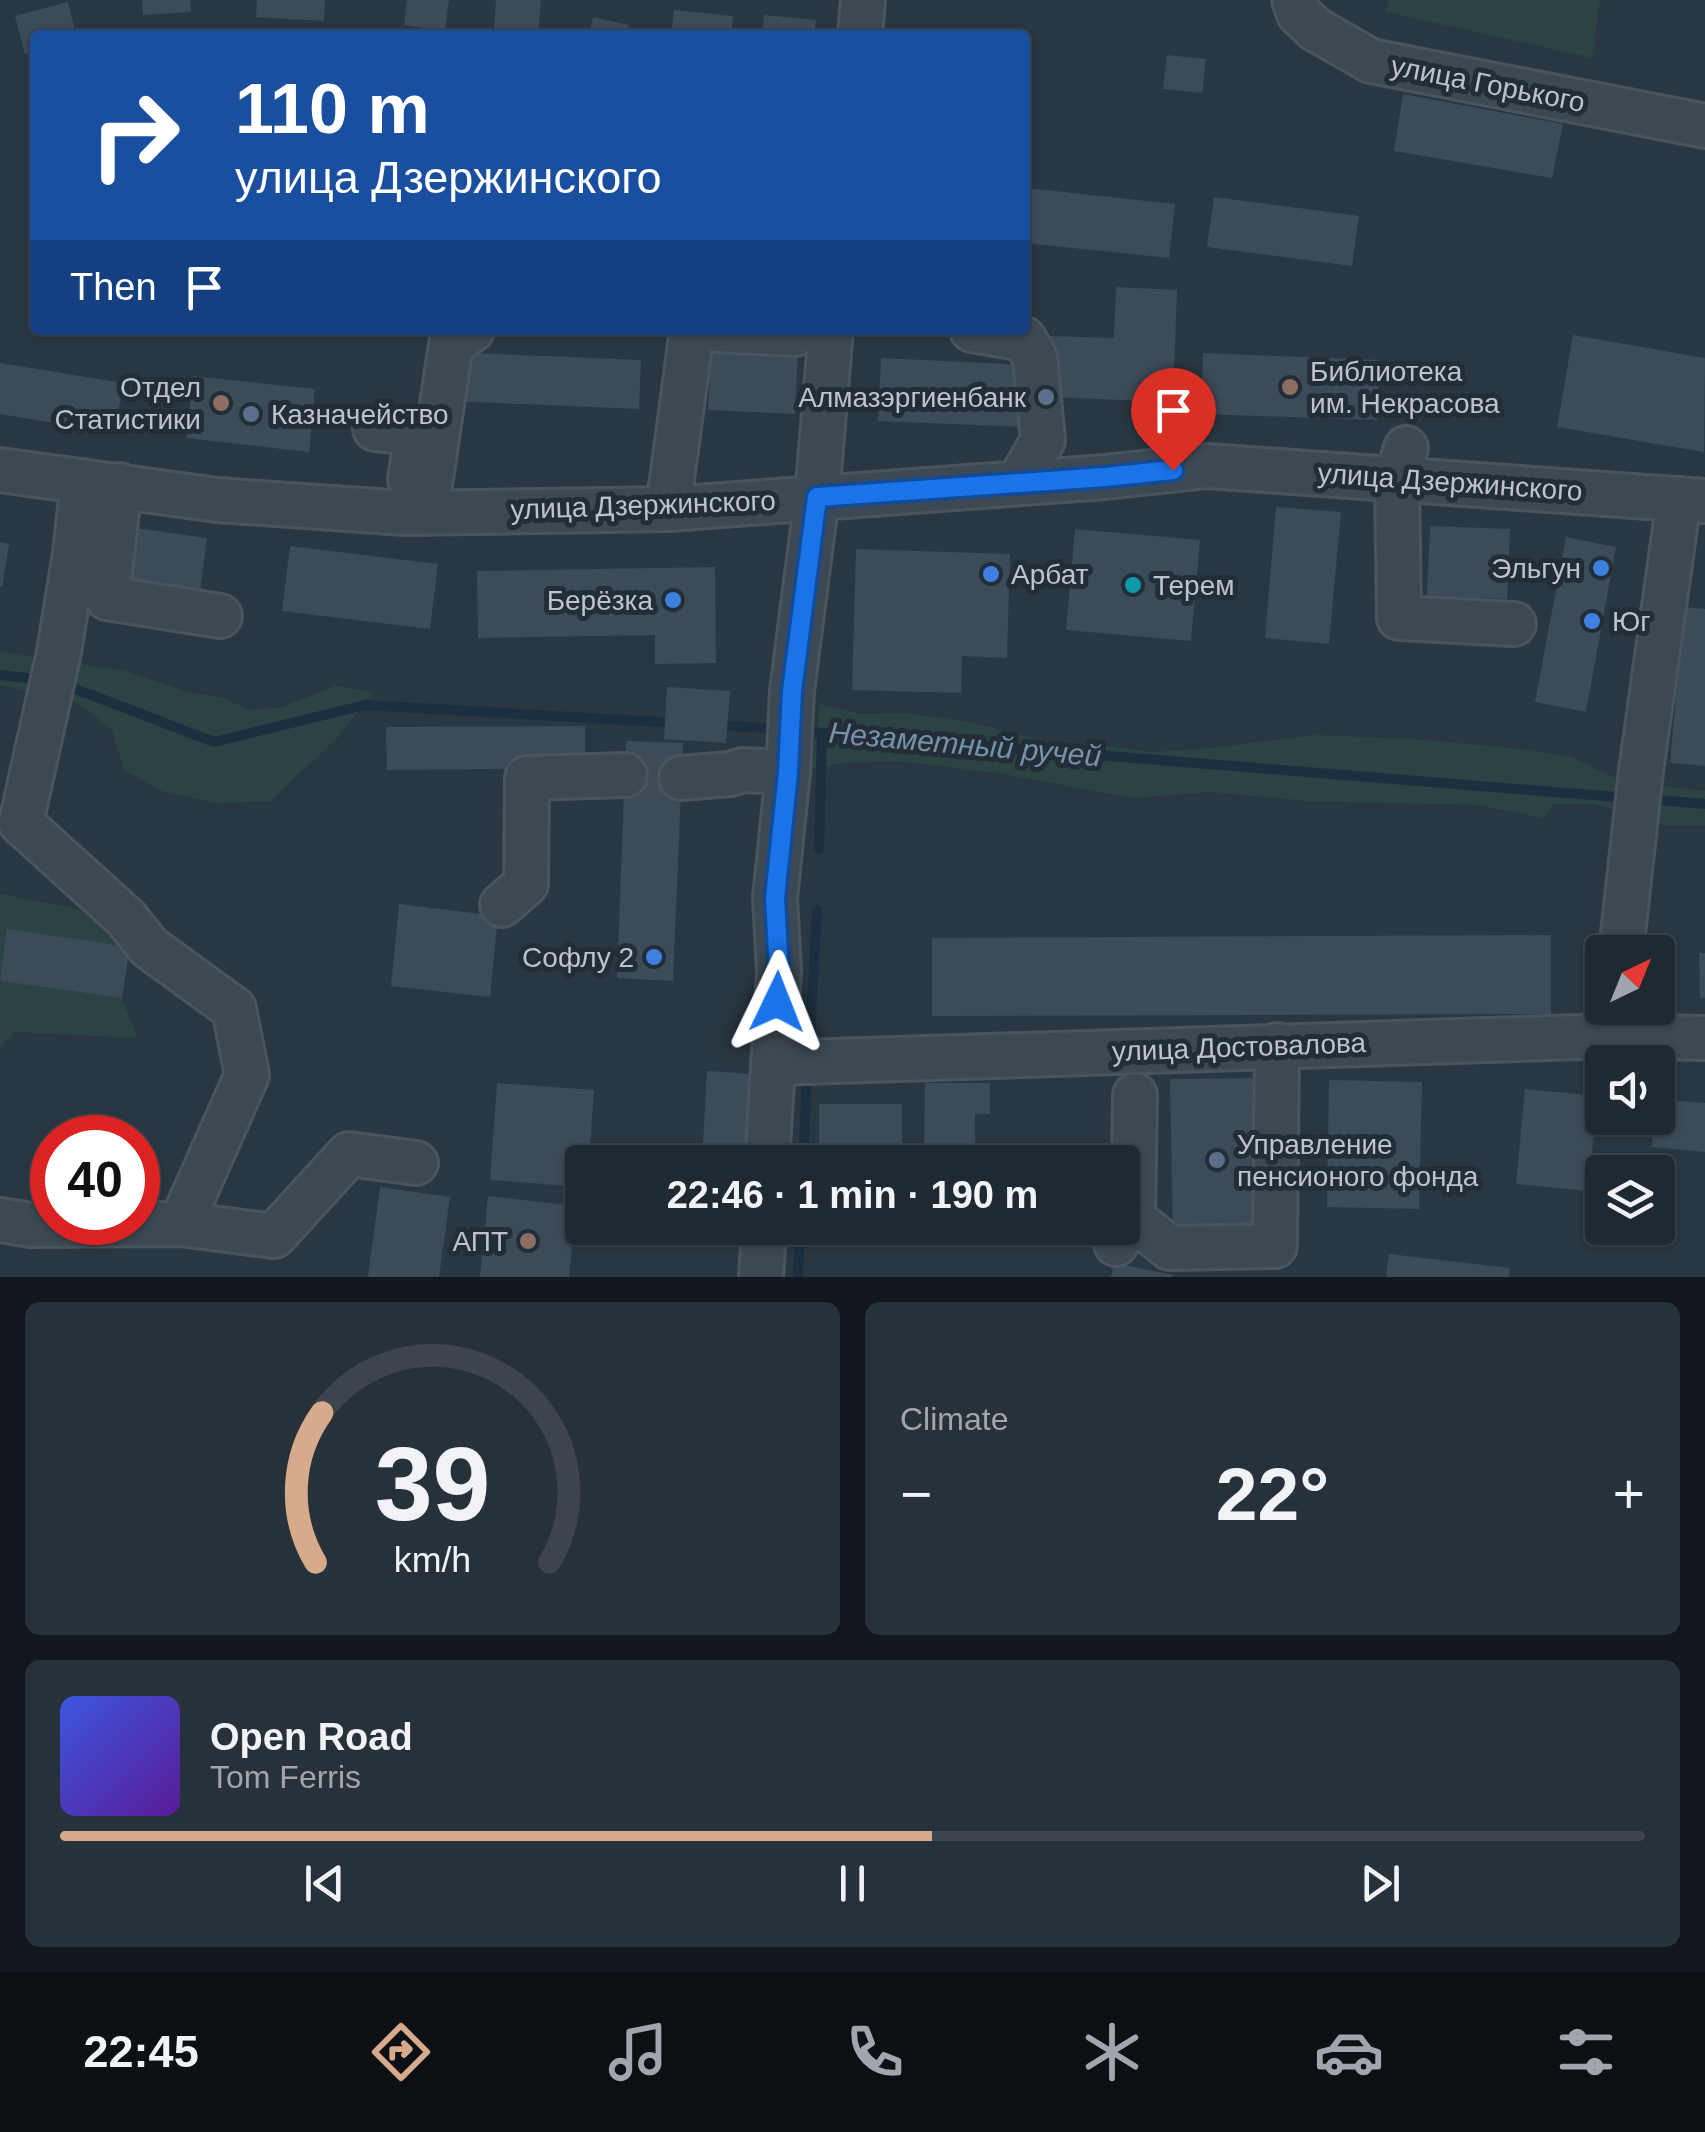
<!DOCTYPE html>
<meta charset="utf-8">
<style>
body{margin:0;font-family:Helvetica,sans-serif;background:#27313a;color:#f1f3f6;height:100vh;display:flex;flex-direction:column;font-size:38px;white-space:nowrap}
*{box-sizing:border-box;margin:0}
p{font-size:32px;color:#a1a6ac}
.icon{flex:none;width:55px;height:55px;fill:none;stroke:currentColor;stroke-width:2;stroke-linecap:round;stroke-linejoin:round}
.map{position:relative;height:1277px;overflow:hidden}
.details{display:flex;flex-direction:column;gap:25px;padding:25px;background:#11171c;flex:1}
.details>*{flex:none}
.hud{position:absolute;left:30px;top:30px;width:1000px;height:305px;border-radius:10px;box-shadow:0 2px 8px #0004,0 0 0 2px #3c454d;background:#1a4fa0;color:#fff;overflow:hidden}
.needle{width:65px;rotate:43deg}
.controls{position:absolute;left:1585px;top:935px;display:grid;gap:20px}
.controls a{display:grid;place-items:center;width:90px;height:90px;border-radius:10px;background:#1f2932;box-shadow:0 2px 8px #0004,0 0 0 2px #3c454d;font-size:50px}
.speed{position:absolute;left:30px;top:1115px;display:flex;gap:20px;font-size:50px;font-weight:700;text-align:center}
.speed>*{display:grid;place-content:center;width:130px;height:130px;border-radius:50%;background:#1f2932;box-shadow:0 2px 8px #0004,0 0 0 2px #3c454d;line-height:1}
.speed .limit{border:15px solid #d22;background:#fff;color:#111}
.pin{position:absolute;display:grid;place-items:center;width:85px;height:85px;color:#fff;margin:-102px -42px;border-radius:50% 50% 50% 0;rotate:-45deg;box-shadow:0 0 10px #0007}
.pin .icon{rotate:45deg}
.me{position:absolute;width:110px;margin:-55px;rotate:2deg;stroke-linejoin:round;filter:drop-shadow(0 0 8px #0008)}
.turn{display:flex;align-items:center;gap:35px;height:210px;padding:0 40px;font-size:45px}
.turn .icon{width:130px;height:130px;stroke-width:2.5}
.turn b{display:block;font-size:70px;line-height:85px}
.then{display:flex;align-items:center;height:95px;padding:0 40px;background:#0003;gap:20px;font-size:38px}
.big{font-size:75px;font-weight:700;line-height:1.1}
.details .widget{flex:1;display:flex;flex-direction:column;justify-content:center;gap:15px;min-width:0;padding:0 35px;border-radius:15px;background:#27313a}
.details .dial{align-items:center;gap:0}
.dial svg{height:260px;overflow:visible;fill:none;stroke:#3c454d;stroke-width:7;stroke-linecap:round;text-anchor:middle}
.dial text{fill:#f1f3f6;stroke:none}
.song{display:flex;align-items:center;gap:30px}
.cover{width:120px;height:120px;border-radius:15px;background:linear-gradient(135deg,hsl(230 70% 55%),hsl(270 70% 35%))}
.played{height:10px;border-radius:5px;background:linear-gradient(90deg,#d6ab8b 55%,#3c454d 55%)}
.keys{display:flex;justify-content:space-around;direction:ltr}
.heat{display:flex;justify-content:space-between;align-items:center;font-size:55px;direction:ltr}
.details .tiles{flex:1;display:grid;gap:25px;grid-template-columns:1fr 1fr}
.widget:last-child{grid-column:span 2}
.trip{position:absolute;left:565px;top:1145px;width:575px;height:100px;border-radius:10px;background:#1f2932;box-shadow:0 2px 8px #0004,0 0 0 2px #3c454d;font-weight:700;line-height:100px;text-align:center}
.tabs{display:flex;height:160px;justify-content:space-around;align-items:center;background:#0c1014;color:#a1a6ac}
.tabs .icon{width:70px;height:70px}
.tabs .selected{color:#d6ab8b}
.tabs b{font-size:45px;color:#f1f3f6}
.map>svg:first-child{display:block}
.green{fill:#2b4343}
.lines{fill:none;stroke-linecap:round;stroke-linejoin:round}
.stream{stroke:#1c2f40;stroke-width:10}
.building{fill:#3c4b58}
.minor-tunnel{stroke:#3f4c57;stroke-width:42;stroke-dasharray:42 21;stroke-linecap:butt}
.minor-casing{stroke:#4a545e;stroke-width:48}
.minor{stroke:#3d4852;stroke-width:42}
.route-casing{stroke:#114b97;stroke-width:25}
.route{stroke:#1a73e8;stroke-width:18}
.education-dot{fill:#8d6e63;stroke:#222d37;stroke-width:4}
.service-dot{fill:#5c6f8a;stroke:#222d37;stroke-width:4}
.shop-dot{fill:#3f7fe0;stroke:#222d37;stroke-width:4}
.culture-dot{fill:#0f9aa8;stroke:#222d37;stroke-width:4}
.labels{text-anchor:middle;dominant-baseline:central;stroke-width:10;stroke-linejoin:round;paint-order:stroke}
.street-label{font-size:28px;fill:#bbc3cc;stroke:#222d37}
.poi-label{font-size:28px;fill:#bbc3cc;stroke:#222d37;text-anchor:start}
.water-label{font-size:30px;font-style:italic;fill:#7691a8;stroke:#222d37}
</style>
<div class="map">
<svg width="1705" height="1277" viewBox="0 0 1705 1277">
<rect width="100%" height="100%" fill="#293742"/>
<g class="green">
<path d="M 1389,0 L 1600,0 L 1592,58 L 1386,12 Z"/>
<path d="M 0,652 L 124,671 L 188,692 L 223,698 L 250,710 L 282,707 L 335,686 L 374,692 L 338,737 L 270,801 L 215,803 L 162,791 L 124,770 L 112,730 L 79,704 L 0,685 Z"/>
<path d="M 820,704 L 860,714 L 906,713 L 969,722 L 1054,743 L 1108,746 L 1151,752 L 1201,749 L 1316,735 L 1413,739 L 1501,747 L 1570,756 L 1620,781 L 1705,791 L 1705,825 L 1663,825 L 1596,804 L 1554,804 L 1544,818 L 1479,805 L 1308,801 L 1210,792 L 1133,798 L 998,773 L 898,761 L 843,763 L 811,769 Z"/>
<path d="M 0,894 L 126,918 L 130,947 L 7,930 L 0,977 Z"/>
<path d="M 0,981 L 122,998 L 137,1038 L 15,1032 L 0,1047 Z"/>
</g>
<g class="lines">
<g class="stream">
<path d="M 0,675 L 43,680"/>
<path d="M 60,683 L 214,742 L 365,705 L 677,723"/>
<path d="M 714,725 L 782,729"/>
<path d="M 799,731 L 1629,798"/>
<path d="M 1646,799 L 1705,804"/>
<path d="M 819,850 L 822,733"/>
<path d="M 810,1036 L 817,910"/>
<path d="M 803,1162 L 807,1076"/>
<path d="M 798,1277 L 800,1228"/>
</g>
</g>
<g class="building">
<path d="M 142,0 L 190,0 L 191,12 L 143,15 Z"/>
<path d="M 257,0 L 325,0 L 324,21 L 256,17 Z"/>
<path d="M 407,0 L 449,0 L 445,31 L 404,25 Z"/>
<path d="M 496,0 L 541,0 L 538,33 L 494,29 Z"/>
<path d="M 68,2 L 76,35 L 35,35 L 35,51 L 25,54 L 15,16 Z"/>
<path d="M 674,10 L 733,16 L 731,35 L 671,35 Z"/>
<path d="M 764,15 L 816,20 L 814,35 L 762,35 Z"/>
<path d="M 593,17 L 629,25 L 627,35 L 589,35 Z"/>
<path d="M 1167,55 L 1206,59 L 1202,93 L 1163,89 Z"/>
<path d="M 1403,94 L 1563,124 L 1552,178 L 1394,151 Z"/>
<path d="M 1026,188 L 1175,204 L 1169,258 L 1025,243 Z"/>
<path d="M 1214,197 L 1359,216 L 1352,266 L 1207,247 Z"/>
<path d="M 1116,287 L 1177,290 L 1173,402 L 1046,397 L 1049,336 L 1114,338 Z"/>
<path d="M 1573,335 L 1705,358 L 1704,452 L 1557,427 Z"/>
<path d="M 711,347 L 798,352 L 795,414 L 708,410 Z"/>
<path d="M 451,352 L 641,360 L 639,409 L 449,401 Z"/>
<path d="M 1203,353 L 1379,360 L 1377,420 L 1201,414 Z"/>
<path d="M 881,358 L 1028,365 L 1025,427 L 878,421 Z"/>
<path d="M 0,363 L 123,383 L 115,433 L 0,414 Z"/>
<path d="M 193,376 L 315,389 L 309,452 L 186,438 Z"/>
<path d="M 1276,507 L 1341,512 L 1329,644 L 1265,638 Z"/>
<path d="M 1430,526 L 1510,529 L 1507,599 L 1427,596 Z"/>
<path d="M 136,528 L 207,538 L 200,591 L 129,581 Z"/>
<path d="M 1075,529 L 1200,540 L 1191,641 L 1066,630 Z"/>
<path d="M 1566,537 L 1616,547 L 1586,712 L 1535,702 Z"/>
<path d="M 0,542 L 9,544 L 2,587 L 0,586 Z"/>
<path d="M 290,546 L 438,564 L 430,629 L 282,611 Z"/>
<path d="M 856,549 L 1010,554 L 1007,658 L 962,656 L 961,693 L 852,690 Z"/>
<path d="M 715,567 L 716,663 L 655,664 L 655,635 L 478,638 L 477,571 Z"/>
<path d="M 1684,607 L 1705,609 L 1705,766 L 1670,763 Z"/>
<path d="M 667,687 L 730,691 L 726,743 L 664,739 Z"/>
<path d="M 585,726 L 585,768 L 387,770 L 386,727 Z"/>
<path d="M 626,741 L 683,743 L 673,981 L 617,978 Z"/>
<path d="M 399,904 L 498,916 L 490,997 L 391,986 Z"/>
<path d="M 7,929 L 130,947 L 122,998 L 0,981 Z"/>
<path d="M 1551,935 L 1551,1014 L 932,1016 L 932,938 Z"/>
<path d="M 1699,953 L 1705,953 L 1705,998 L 1700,998 Z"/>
<path d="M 707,1071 L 754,1074 L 748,1162 L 702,1162 Z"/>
<path d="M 1262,1078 L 1264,1241 L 1173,1242 L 1170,1079 Z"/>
<path d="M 1329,1080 L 1422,1082 L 1419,1209 L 1327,1207 Z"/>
<path d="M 497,1083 L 594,1090 L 589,1162 L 582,1162 L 582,1187 L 490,1180 Z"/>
<path d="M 925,1083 L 990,1083 L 990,1114 L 975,1114 L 975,1162 L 924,1162 Z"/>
<path d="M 1525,1089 L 1598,1096 L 1588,1191 L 1516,1184 Z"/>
<path d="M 1658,1099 L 1705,1103 L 1705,1152 L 1652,1147 L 1655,1118 L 1658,1118 Z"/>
<rect x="819" y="1104" width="83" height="58"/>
<path d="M 380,1187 L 450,1197 L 439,1277 L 368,1277 Z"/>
<path d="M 488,1196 L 576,1206 L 569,1277 L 480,1277 Z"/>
<path d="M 1389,1254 L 1510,1268 L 1509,1277 L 1386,1277 Z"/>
<path d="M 1114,1263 L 1173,1275 L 1173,1277 L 1111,1277 Z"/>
</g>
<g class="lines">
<path class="minor-tunnel" d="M 625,775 L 681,778"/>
<g class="minor-casing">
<g id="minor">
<path d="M 1294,0 L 1299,14 L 1315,29 L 1371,61 L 1705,126"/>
<path d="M 860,35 L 863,0"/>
<path d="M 718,330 L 795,334"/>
<path d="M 972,330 L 1024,339 L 1035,358 L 1043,440 L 1019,482"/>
<path d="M 375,429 L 417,433 L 410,479"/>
<path d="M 1406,448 L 1397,478 L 1399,618 L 1514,624"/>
<path d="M 0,470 L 217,500 L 405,513 L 668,509 L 1105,477 L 1207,466 L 1705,501"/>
<path d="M 83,481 L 75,553 L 59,652 L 21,823 L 126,918 L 149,947 L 234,1009 L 247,1075 L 181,1224"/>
<path d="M 120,485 L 107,598 L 220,616"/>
<path d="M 668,509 L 692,330"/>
<path d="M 426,512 L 451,344 L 472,330"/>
<path d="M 681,778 L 730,774 L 743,770 L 788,772"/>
<path d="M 502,905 L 526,884 L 527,778 L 625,775"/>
<path d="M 1621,952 L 1641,771 L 1679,499"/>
<path d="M 773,1063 L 1612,1036 L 1705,1038"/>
<path d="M 767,1162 L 779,971 L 775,898 L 788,772 L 792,691 L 817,497 L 831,330"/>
<path d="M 1133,1219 L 1135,1095"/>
<path d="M 0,1220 L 31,1225 L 181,1224 L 274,1236 L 349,1154 L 416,1163"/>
<path d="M 1116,1244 L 1133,1219 L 1170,1248 L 1275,1246 L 1277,1045"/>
<path d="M 761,1277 L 764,1228"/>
</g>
</g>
<use href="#minor" class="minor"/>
</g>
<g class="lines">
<g class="route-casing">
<path id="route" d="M 777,1002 L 779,971 L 775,898 L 788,772 L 792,691 L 817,497 L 1105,477 L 1173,470"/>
</g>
<use href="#route" class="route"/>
</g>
<g class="education-dot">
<circle cx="1290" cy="387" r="10"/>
<circle cx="221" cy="403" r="10"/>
<circle cx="528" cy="1241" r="10"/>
</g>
<g class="service-dot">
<circle cx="1046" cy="397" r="10"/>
<circle cx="251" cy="414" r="10"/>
<circle cx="1217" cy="1160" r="10"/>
</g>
<g class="shop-dot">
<circle cx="1601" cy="568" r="10"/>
<circle cx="991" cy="574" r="10"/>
<circle cx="673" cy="600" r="10"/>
<circle cx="1592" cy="621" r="10"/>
<circle cx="654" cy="957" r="10"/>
</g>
<circle class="culture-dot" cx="1133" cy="585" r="10"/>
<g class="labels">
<g class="street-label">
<text transform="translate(1488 84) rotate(11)">улица Горького</text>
<text transform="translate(1450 482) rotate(4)">улица Дзержинского</text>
<text transform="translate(643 505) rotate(-2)">улица Дзержинского</text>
<text transform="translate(1239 1047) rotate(-2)">улица Достовалова</text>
</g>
<g class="poi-label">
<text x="1310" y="371">Библиотека<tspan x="1310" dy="32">им. Некрасова</tspan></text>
<text x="201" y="387" text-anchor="end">Отдел<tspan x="201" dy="32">Статистики</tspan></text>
<text x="1026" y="397" text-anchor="end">Алмазэргиенбанк</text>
<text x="271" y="414">Казначейство</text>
<text x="1581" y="568" text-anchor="end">Эльгун</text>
<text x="1011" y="574">Арбат</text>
<text x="1153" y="585">Терем</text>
<text x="653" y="600" text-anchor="end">Берёзка</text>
<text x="1612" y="621">Юг</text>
<text x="634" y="957" text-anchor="end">Софлу 2</text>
<text x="1237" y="1144">Управление<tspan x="1237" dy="32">пенсионого фонда</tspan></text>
<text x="508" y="1241" text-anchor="end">АПТ</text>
</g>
<g class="water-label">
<text transform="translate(965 744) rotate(5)">Незаметный ручей</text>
</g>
</g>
</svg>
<div class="controls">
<a><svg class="needle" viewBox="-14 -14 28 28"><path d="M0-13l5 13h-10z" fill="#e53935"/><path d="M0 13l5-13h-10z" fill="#a1a6ac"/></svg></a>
<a><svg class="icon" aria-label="sound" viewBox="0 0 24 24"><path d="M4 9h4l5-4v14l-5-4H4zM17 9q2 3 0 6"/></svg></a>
<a><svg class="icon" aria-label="layers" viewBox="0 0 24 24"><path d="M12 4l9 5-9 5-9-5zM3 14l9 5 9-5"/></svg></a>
</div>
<div class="speed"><div class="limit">40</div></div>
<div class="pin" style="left:1173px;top:470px;background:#d93025"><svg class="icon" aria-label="arrive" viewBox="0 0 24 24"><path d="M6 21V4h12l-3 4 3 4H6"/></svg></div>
<svg class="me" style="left:777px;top:1002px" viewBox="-20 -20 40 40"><path d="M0-17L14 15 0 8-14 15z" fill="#1a73e8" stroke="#fff" stroke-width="4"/></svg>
<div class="trip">22:46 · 1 min · 190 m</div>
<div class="hud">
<div class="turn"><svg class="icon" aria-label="right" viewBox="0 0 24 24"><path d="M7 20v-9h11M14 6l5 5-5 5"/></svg><div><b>110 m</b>улица Дзержинского</div></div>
<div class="then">Then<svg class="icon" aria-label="arrive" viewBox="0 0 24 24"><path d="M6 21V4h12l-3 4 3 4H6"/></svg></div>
</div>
</div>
<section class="details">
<div class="tiles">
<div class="widget dial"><svg viewBox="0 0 100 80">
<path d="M14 69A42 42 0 1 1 86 69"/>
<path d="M14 69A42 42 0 0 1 16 23" stroke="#d6ab8b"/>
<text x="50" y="56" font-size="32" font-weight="700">39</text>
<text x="50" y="72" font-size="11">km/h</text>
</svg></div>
<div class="widget"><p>Climate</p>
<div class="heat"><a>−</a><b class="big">22°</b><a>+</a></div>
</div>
<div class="widget">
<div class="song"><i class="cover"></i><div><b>Open Road</b><p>Tom Ferris</p></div></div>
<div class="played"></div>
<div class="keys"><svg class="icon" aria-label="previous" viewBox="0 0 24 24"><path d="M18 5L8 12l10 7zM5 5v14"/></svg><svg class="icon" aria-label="pause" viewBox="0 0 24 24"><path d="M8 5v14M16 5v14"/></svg><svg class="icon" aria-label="next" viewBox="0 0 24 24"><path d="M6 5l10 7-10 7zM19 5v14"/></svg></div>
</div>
</div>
</section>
<nav class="tabs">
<b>22:45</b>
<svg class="icon selected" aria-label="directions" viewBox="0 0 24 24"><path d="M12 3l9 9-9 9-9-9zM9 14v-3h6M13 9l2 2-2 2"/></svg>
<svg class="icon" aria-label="music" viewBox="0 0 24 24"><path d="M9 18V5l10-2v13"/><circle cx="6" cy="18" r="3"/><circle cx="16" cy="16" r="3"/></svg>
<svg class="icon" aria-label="phone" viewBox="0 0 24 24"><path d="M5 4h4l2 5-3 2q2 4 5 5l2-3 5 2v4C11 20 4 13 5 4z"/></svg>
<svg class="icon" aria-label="climate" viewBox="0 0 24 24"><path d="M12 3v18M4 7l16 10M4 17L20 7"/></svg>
<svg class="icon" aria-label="car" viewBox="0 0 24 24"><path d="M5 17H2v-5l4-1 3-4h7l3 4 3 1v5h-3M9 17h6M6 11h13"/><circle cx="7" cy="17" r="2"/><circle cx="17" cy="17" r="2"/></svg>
<svg class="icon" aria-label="filters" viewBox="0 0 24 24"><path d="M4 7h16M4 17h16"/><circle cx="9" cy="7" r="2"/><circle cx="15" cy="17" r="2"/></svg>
</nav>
